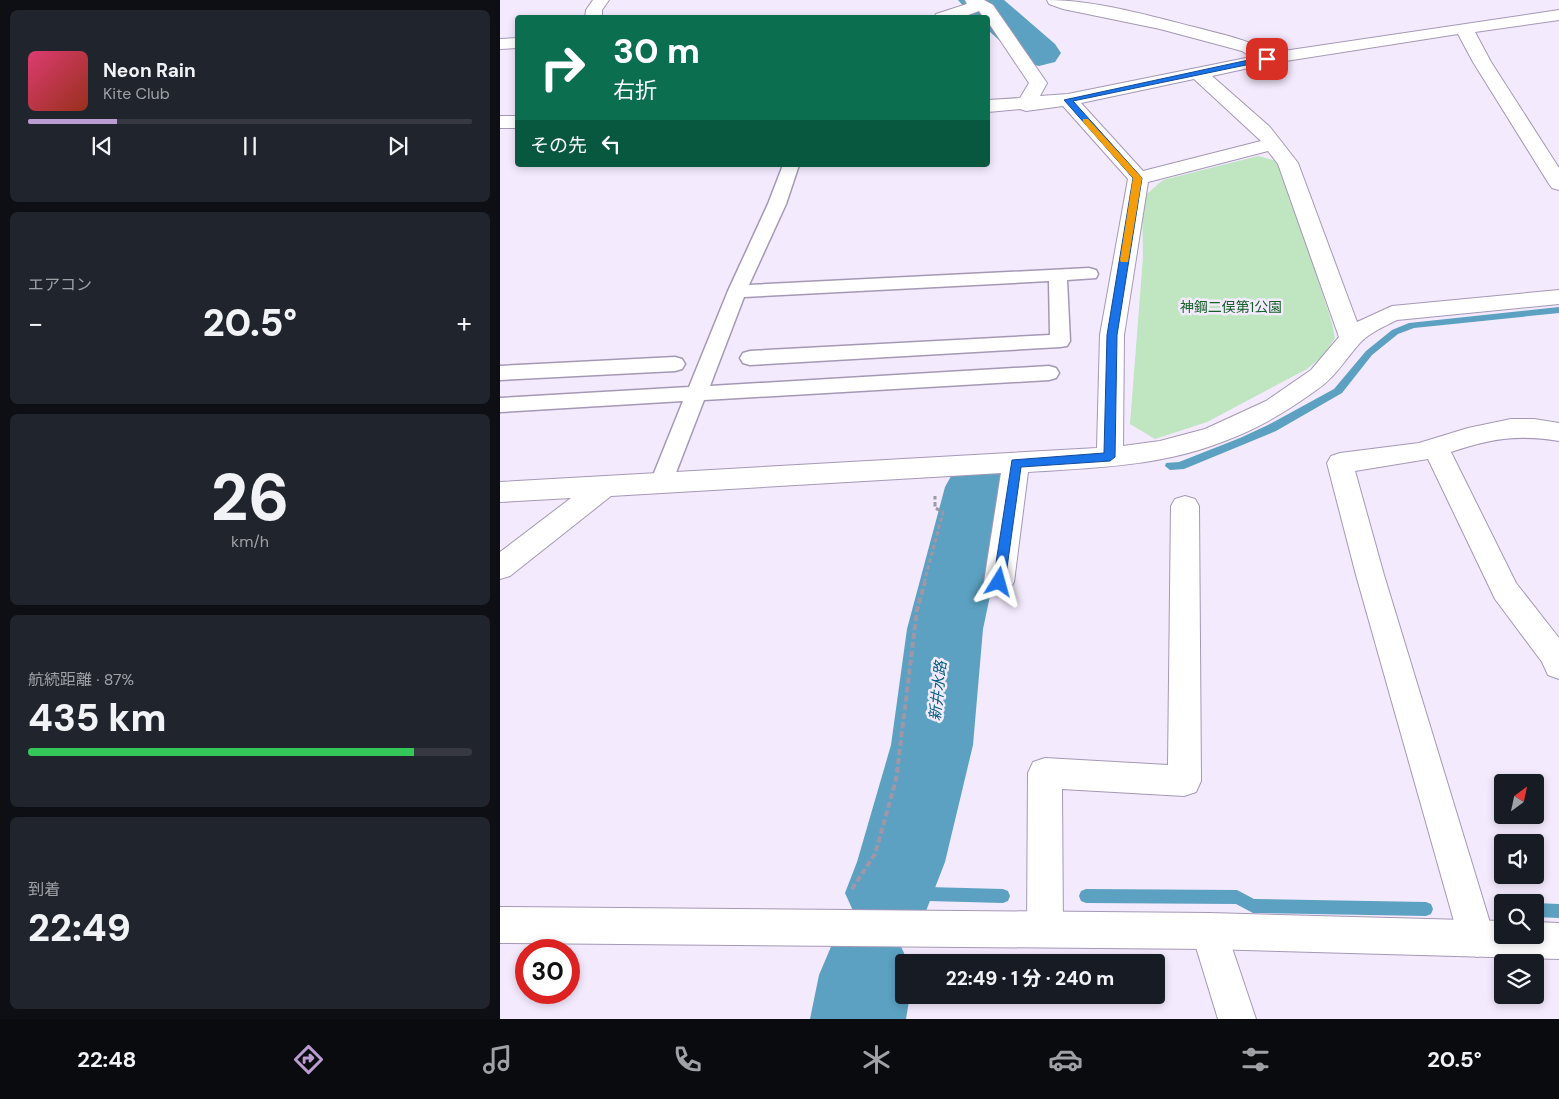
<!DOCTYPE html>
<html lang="ja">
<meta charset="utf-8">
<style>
body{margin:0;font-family:"DM Sans","Noto Sans JP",sans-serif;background:#20242c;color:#f1f3f6;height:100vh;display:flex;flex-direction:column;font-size:19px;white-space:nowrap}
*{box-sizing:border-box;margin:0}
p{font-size:16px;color:#9ea1a6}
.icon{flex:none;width:28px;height:28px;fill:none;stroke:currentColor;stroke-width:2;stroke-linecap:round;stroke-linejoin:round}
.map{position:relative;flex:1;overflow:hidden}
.side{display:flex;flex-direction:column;gap:10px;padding:10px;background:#0d0f14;width:500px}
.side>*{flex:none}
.guide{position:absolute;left:15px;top:15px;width:475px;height:152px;border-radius:5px;box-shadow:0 2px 8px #0003;background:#0b6e4f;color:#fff;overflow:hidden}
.needle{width:32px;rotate:33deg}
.fabs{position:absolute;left:994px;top:774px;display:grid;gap:10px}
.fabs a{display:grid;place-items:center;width:50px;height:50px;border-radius:5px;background:#171b24;box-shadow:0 2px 8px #0003;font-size:25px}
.speed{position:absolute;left:15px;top:939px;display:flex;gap:10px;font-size:25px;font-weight:700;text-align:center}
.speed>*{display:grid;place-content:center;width:65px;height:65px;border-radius:50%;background:#171b24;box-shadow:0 2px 8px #0003;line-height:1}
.speed .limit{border:8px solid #d22;background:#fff;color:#111}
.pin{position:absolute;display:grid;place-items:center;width:42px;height:42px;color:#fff;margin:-21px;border-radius:10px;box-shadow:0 2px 8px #0006}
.me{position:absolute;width:55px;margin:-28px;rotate:8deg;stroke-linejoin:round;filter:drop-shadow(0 0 4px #0008)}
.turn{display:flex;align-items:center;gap:18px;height:105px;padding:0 15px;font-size:22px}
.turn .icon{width:65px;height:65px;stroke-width:2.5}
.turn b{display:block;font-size:35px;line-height:42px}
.then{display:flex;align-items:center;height:48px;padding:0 15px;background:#0003;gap:10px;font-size:19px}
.big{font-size:38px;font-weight:800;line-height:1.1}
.side .tile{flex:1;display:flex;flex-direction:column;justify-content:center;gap:8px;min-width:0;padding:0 18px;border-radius:8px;background:#20242c}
.side .dial{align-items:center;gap:0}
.dial b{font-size:65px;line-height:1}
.song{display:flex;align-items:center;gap:15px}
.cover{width:60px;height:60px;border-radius:8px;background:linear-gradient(135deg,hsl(340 70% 55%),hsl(10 70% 35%))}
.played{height:5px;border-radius:2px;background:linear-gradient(90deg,#bb9cd2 20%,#363941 20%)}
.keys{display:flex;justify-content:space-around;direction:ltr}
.heat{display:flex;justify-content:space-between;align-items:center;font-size:28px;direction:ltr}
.charge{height:8px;border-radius:4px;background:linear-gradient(90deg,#34c759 87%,#363941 0)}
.trip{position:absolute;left:395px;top:954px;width:270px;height:50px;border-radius:5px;background:#171b24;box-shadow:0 2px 8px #0003;font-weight:800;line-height:50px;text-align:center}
.dock{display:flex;height:80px;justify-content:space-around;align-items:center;background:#090b0e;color:#9ea1a6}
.dock .icon{width:35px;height:35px}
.dock .on{color:#bb9cd2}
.dock b{font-size:22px;color:#f1f3f6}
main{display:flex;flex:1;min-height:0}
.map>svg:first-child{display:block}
.green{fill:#bfe5c1}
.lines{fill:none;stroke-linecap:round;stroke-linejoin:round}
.stream{fill:#5ca1c1;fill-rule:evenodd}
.river{fill:#5ca1c1;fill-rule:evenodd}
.lane-casing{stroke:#a598b5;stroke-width:3}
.street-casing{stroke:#a598b5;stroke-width:2}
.secondary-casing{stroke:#a598b5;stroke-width:2}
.path-far1{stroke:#9f97a7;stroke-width:3;stroke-dasharray:4.5 2.5;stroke-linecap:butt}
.path{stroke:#9f97a7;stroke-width:4;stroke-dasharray:6 3;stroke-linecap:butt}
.lane{fill:#fff;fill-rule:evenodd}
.street{fill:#fff;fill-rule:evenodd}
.secondary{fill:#fff;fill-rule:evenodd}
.route{fill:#1a73e8;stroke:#114b97}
.slow{fill:#f59e0b}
.labels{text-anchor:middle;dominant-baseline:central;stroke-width:5;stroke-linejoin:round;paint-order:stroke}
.park-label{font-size:14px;fill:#166027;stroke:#f3eafd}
.water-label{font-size:15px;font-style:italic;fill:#006081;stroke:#f3eafd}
</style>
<main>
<section class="side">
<div class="tile">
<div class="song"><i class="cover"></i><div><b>Neon Rain</b><p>Kite Club</p></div></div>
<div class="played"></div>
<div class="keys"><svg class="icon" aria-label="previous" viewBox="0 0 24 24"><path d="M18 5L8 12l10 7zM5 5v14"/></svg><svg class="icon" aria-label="pause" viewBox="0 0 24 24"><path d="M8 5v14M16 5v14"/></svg><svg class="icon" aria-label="next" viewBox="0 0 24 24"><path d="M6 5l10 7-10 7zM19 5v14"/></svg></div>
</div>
<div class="tile"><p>エアコン</p>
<div class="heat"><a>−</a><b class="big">20.5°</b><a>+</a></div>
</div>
<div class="tile dial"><b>26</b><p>km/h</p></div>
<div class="tile"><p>航続距離 · 87%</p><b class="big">435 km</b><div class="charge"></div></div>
<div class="tile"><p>到着</p><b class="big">22:49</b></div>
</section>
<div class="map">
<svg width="1059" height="1019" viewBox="0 0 1059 1019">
<rect width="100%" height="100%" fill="#f3eafd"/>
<path class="green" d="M 758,156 L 780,162 L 832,323 L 835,338 L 823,356 L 807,369 L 707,422 L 655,439 L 630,424 L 643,257 L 642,198 L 663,180 Z"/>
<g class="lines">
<g class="stream">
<path d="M 1059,307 L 1059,313 L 914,328 L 898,334 L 872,355 L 842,393 L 776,431 L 684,469 L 670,470 L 665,466 L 666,463 L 679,462 L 740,438 L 768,425 L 834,389 L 866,351 L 892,330 L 909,323 Z"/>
<path d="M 390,886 L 503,889 L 508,891 L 510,896 L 508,901 L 503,903 L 390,900 L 385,898 L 383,893 L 385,888 Z"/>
<path d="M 586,889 L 737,890 L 754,899 L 926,902 L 931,904 L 933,909 L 931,914 L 926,916 L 753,913 L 736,904 L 586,903 L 581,901 L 579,896 L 581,891 Z"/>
<path d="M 1035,903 L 1059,904 L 1059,918 L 1035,917 Z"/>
</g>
<g class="river">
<path d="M 458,0 L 504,0 L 555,44 L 561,53 L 555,62 L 539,66 L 523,62 L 488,30 L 488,18 L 474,18 Z"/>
<path d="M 479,462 L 503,469 L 513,487 L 483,629 L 473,745 L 445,862 L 421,924 L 390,937 L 359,924 L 345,893 L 357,862 L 391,745 L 407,629 L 445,487 L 455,469 Z"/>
<path d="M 366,928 L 399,942 L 408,962 L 404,962 L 404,995 L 410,995 L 406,1019 L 310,1019 L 319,975 L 333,942 Z"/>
</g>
<g class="lane-casing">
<g id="lane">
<path d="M 283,165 L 299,165 L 286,204 L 249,285 L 589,268 L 596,270 L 598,274 L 596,278 L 567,280 L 570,341 L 567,346 L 560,347 L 250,365 L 243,363 L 240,358 L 243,353 L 250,351 L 550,335 L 549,281 L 244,297 L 210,386 L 549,366 L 556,368 L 559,373 L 556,378 L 549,380 L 204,400 L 172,483 L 169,489 L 161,491 L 153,489 L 150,483 L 183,401 L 0,412 L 0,398 L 189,387 L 228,291 L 268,204 Z"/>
<path d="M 175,357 L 182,359 L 185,364 L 182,369 L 175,371 L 0,380 L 0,366 Z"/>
</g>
</g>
<g class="street-casing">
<g id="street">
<path d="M 93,0 L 109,0 L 102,10 L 102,18 L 85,18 L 86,10 Z"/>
<path d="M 465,0 L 484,0 L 493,5 L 547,83 L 540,96 L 568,94 L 751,57 L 742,51 L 660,29 L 563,9 L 549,4 L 547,0 C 596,0 650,16 698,28 C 723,35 748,39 770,53 L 1059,10 L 1059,20 L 975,32 L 991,62 L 1059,168 L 1059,190 L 1052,188 L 1049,184 L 973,62 L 958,34 L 767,64 L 712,76 L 770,127 L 798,163 L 857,322 L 892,306 L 1059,290 L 1059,304 L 897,320 C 883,327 869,333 859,344 C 844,361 834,379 815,391 C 786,412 756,430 722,442 C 661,466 593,468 528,472 L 514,582 L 509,590 L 499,594 L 489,590 L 484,582 L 501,473 L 111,496 L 10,576 L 0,579 L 0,552 L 71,498 L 0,502 L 0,482 L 597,448 L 600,335 L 628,179 L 563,106 L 526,111 L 520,109 L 488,112 L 488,100 L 520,98 L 529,83 L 488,22 L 488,18 L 484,18 L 479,11 L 460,18 L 434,18 L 436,14 L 467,4 ZM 694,79 L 761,141 L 643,171 L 581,103 ZM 768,151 L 778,164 L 839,337 L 811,370 L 766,401 L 705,429 L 660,441 L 623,446 L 624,335 L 648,182 Z"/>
<path d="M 18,38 L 18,48 L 0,49 L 0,39 Z"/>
<rect x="0" y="116" width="18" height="12"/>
<path d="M 1011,419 L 1034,419 L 1059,423 L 1059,441 C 1017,434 990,439 951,452 L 1016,583 L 1059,638 L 1059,679 L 1048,675 L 1042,662 L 995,599 L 928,459 L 855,471 L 884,575 L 995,939 L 990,952 L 977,957 L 964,952 L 959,939 L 856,575 L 827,463 L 831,456 L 840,453 L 919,443 L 968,428 Z"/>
<path d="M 685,496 L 695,499 L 699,506 L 701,781 L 696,792 L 684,796 L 562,789 L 563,929 L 558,942 L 545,947 L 532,942 L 527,929 L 528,773 L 533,762 L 545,758 L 668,765 L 671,506 L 675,499 Z"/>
<path d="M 709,913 L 722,918 L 756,1019 L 718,1019 L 691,931 L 696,918 Z"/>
</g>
</g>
<g class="secondary-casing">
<path id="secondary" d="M 0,907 L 709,913 L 1002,921 L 1002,935 L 1035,935 L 1035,922 L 1059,923 L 1059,959 L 709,949 L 0,943 Z"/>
</g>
<path class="path-far1" d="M 424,583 L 443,512 L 435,508 L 435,496"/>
<path class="path" d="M 352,889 L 375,854 L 396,780 L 417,610 L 425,582"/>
<use href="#lane" class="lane"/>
<use href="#street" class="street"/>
<use href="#secondary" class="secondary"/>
</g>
<path class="route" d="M 767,56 L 771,59 L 770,60 L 573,101 L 642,178 L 617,335 L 615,457 L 610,461 L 521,467 L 505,582 L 503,586 L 495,586 L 493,582 L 512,460 L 604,453 L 607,335 L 633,178 L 564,100 Z"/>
<path class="slow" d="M 583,119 L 588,119 L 642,178 L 628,262 L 621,262 L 620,260 L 633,178 L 583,122 Z"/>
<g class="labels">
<g class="park-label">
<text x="731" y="307">神鋼二俣第1公園</text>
</g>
<g class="water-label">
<text transform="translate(438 691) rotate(-84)">新井水路</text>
</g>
</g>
</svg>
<div class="fabs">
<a><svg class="needle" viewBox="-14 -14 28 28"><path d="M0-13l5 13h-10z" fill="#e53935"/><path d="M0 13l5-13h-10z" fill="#9ea1a6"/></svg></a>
<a><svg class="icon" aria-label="sound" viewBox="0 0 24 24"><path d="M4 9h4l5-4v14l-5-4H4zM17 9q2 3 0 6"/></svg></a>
<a><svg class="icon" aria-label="search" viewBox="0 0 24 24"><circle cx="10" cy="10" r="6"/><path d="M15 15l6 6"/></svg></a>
<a><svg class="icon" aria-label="layers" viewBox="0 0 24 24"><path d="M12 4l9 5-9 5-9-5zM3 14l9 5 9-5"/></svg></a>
</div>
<div class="speed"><div class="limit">30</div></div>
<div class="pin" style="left:767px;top:59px;background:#d93025"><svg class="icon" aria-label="arrive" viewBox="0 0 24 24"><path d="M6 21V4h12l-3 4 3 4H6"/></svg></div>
<svg class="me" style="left:499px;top:582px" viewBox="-20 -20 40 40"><path d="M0-17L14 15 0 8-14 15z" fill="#1a73e8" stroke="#fff" stroke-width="4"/></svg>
<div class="trip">22:49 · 1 分 · 240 m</div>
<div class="guide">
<div class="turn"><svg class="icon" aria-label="right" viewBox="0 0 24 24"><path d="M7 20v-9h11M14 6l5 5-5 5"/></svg><div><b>30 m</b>右折</div></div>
<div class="then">その先<svg class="icon" aria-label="left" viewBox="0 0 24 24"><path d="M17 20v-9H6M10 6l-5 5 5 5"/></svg></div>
</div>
</div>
</main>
<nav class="dock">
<b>22:48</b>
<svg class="icon on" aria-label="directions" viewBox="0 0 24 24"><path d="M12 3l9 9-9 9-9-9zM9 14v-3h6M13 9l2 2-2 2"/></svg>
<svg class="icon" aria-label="music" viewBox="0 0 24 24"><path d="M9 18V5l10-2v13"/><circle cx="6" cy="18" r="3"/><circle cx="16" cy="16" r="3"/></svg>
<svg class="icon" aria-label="phone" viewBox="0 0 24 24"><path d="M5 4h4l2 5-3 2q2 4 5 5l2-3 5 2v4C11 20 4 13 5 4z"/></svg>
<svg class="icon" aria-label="climate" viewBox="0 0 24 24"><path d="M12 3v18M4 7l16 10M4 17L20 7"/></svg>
<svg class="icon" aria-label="car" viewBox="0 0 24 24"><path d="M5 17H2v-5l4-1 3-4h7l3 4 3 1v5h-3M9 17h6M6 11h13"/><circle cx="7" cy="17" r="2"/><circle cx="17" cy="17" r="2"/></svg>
<svg class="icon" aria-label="filters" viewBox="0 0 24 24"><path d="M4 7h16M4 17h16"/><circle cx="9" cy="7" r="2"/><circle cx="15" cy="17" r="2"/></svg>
<b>20.5°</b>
</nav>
